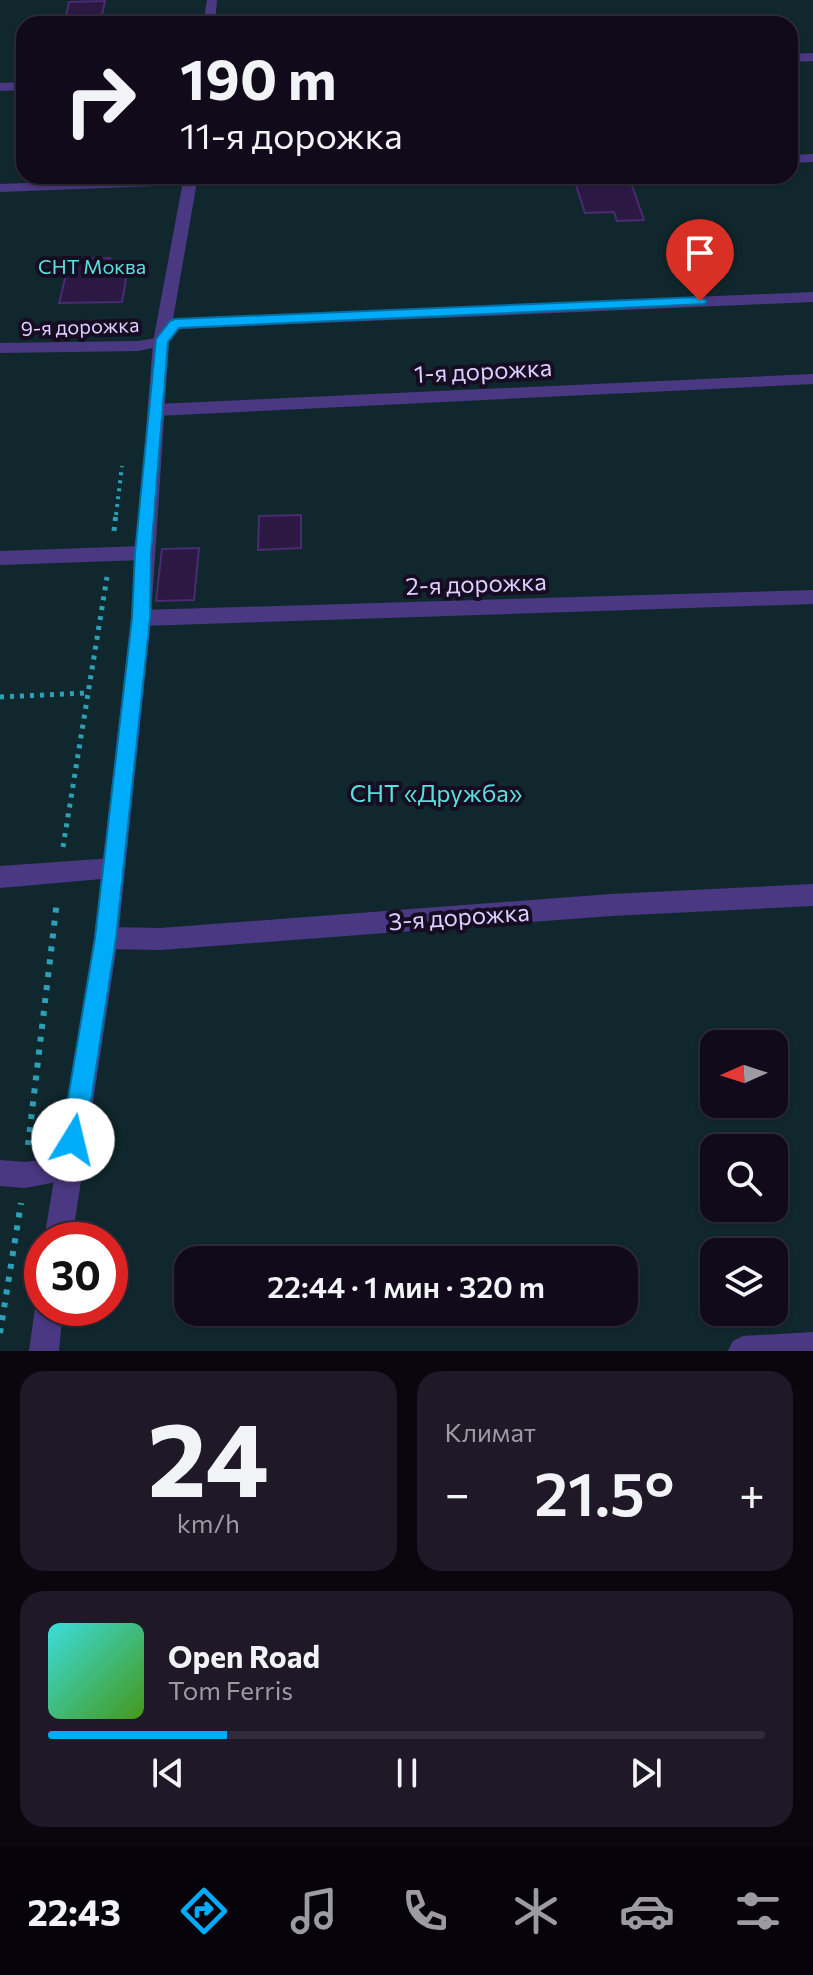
<!DOCTYPE html>
<html lang="ru">
<meta charset="utf-8">
<style>
body{margin:0;font-family:Commissioner,sans-serif;background:#1e1827;color:#f1f3f6;height:100vh;display:flex;flex-direction:column;font-size:30px;white-space:nowrap}
*{box-sizing:border-box;margin:0}
p{font-size:26px;color:#9c9aa2}
.icon{flex:none;width:44px;height:44px;fill:none;stroke:currentColor;stroke-width:2;stroke-linecap:round;stroke-linejoin:round}
.map{position:relative;height:1351px;overflow:hidden}
.details{display:flex;flex-direction:column;gap:20px;padding:20px;background:#09060e;flex:1}
.details>*{flex:none}
.hud{position:absolute;left:16px;top:16px;width:782px;height:168px;border-radius:24px;box-shadow:0 2px 6px #0004,0 0 0 2px #302b39;background:#100a1a;color:#f1f3f6;overflow:hidden}
.needle{width:52px;rotate:267deg}
.controls{position:absolute;left:700px;top:1030px;display:grid;gap:16px}
.controls a{display:grid;place-items:center;width:88px;height:88px;border-radius:16px;background:#100a1a;box-shadow:0 2px 6px #0004,0 0 0 2px #302b39;font-size:40px}
.speed{position:absolute;left:24px;top:1222px;display:flex;gap:16px;font-size:40px;font-weight:700;text-align:center}
.speed>*{display:grid;place-content:center;width:104px;height:104px;border-radius:50%;background:#100a1a;box-shadow:0 2px 6px #0004,0 0 0 2px #302b39;line-height:1}
.speed .limit{border:12px solid #d22;background:#fff;color:#111}
.pin{position:absolute;display:grid;place-items:center;width:68px;height:68px;color:#fff;margin:-82px -34px;border-radius:50% 50% 50% 0;rotate:-45deg;box-shadow:0 0 8px #0007}
.pin .icon{rotate:45deg}
.me{position:absolute;width:88px;margin:-44px;rotate:9deg;stroke-linejoin:round;filter:drop-shadow(0 0 6px #0008)}
.turn{display:flex;align-items:center;gap:28px;height:168px;padding:0 32px;font-size:36px}
.turn .icon{width:104px;height:104px;stroke-width:2.5}
.turn b{display:block;font-size:56px;line-height:68px}
.big{font-size:60px;font-weight:600;line-height:1.1}
.details .tile{flex:1;display:flex;flex-direction:column;justify-content:center;gap:12px;min-width:0;padding:0 28px;border-radius:24px;background:#1e1827}
.details .dial{align-items:center;gap:0}
.dial b{font-size:104px;line-height:1}
.song{display:flex;align-items:center;gap:24px}
.cover{width:96px;height:96px;border-radius:12px;background:linear-gradient(135deg,hsl(180 70% 55%),hsl(100 70% 35%))}
.played{height:8px;border-radius:4px;background:linear-gradient(90deg,#00abfa 25%,#302b39 25%)}
.keys{display:flex;justify-content:space-around;direction:ltr}
.heat{display:flex;justify-content:space-between;align-items:center;font-size:44px;direction:ltr}
.details .tiles{flex:1;display:grid;gap:20px;grid-template-columns:1fr 1fr}
.tile:last-child{grid-column:span 2}
.trip{position:absolute;left:174px;top:1246px;width:464px;height:80px;border-radius:24px;background:#100a1a;box-shadow:0 2px 6px #0004,0 0 0 2px #302b39;font-weight:600;line-height:80px;text-align:center}
.tabs{display:flex;height:128px;justify-content:space-around;align-items:center;background:#06040a;color:#9c9aa2}
.tabs .icon{width:56px;height:56px}
.tabs .on{color:#00abfa}
.tabs b{font-size:36px;color:#f1f3f6}
.map>svg:first-child{display:block}
.green{fill:#10282d;fill-rule:evenodd}
.building{fill:#2b1944;stroke:#482b71;stroke-width:2}
.lines{fill:none;stroke-linecap:round;stroke-linejoin:round}
.path-far2{stroke:#2ca0b6;stroke-width:4;stroke-dasharray:3 5;stroke-linecap:butt}
.path-far1{stroke:#2ca0b6;stroke-width:5;stroke-dasharray:4 6;stroke-linecap:butt}
.path{stroke:#2ca0b6;stroke-width:6;stroke-dasharray:5 8;stroke-linecap:butt}
.lane{fill:#4b3883;fill-rule:evenodd}
.street{fill:#4b3883;fill-rule:evenodd}
.route{fill:#00abfa;stroke:#006fa2;stroke-width:2}
.labels{text-anchor:middle;dominant-baseline:central;stroke-width:8;stroke-linejoin:round;paint-order:stroke}
.far-park-label{font-size:20px;fill:#5ae1dd;stroke:#160d23}
.far-street-label{font-size:20px;fill:#dfcfff;stroke:#160d23}
.street-label{font-size:24px;fill:#dfcfff;stroke:#160d23}
.park-label{font-size:24px;fill:#5ae1dd;stroke:#160d23}
</style>
<div class="map">
<svg width="813" height="1351" viewBox="0 0 813 1351">
<rect width="100%" height="100%" fill="#160d23"/>
<path class="green" d="M 0,0 L 813,0 L 813,1351 L 0,1351 ZM 24,24 L 790,24 L 790,176 L 24,176 ZM 714,1044 L 774,1044 L 774,1104 L 714,1104 ZM 714,1148 L 774,1148 L 774,1208 L 714,1208 ZM 42,1240 L 110,1240 L 110,1308 L 42,1308 ZM 714,1252 L 774,1252 L 774,1312 L 714,1312 ZM 188,1260 L 624,1260 L 624,1312 L 188,1312 Z"/>
<g class="building">
<path d="M 105,1 L 102,15 L 66,16 L 69,2 Z"/>
<path d="M 286,15 L 286,24 L 239,24 L 239,16 Z"/>
<path d="M 631,183 L 644,220 L 617,221 L 614,212 L 585,213 L 576,185 Z"/>
<path d="M 110,258 L 107,273 L 127,273 L 122,302 L 59,303 L 70,259 Z"/>
<path d="M 301,515 L 301,548 L 258,550 L 259,516 Z"/>
<path d="M 199,548 L 194,600 L 156,601 L 162,549 Z"/>
</g>
<g class="lines">
<path class="path-far2" d="M 116,515 L 122,466"/>
<g class="path-far1">
<path d="M 114,531 L 116,513"/>
<path d="M 0,697 L 87,693"/>
<path d="M 63,847 L 107,577"/>
</g>
<g class="path">
<path d="M 28,1145 L 57,901"/>
<path d="M 0,1333 L 21,1203"/>
</g>
<g class="lane">
<path d="M 813,154 L 813,162 L 790,163 L 790,155 Z"/>
<path d="M 212,176 L 326,176 L 319,180 L 0,192 L 0,184 Z"/>
<path d="M 813,292 L 813,302 L 179,329 L 166,345 L 138,351 L 0,353 L 0,343 L 138,341 L 156,338 L 170,321 L 175,319 Z"/>
<path d="M 813,374 L 813,384 L 156,416 L 148,410 L 156,404 Z"/>
<path d="M 143,546 L 152,553 L 143,560 L 0,565 L 0,551 Z"/>
<path d="M 813,590 L 813,604 L 141,626 L 134,623 L 131,618 L 134,613 L 141,610 Z"/>
<path d="M 113,858 L 121,861 L 124,868 L 121,875 L 113,878 L 0,888 L 0,866 Z"/>
<path d="M 813,884 L 813,906 L 611,916 L 160,950 L 106,949 L 98,946 L 94,938 L 98,930 L 106,927 L 160,928 L 611,894 Z"/>
<path d="M 68,1156 L 77,1160 L 81,1169 L 77,1178 L 25,1188 L 0,1186 L 0,1160 L 25,1162 Z"/>
<path d="M 813,1332 L 813,1351 L 728,1351 L 733,1341 L 743,1336 Z"/>
</g>
<g class="street">
<path d="M 207,0 L 217,0 L 215,24 L 203,24 Z"/>
<path d="M 813,53 L 813,61 L 790,62 L 790,54 Z"/>
<path d="M 24,82 L 24,90 L 0,91 L 0,83 Z"/>
<path d="M 184,176 L 198,176 L 169,342 L 151,618 L 118,938 L 72,1240 L 44,1240 L 94,938 L 131,618 L 153,342 Z"/>
<path d="M 42,1297 L 42,1308 L 63,1308 L 59,1351 L 29,1351 L 35,1308 Z"/>
</g>
</g>
<path class="route" d="M 700,297 L 707,301 L 705,304 L 179,328 L 168,342 L 151,553 L 150,618 L 116,938 L 85,1140 L 81,1149 L 73,1152 L 64,1149 L 61,1140 L 95,938 L 132,618 L 135,553 L 156,339 L 170,321 L 175,319 Z"/>
<g class="labels">
<g class="far-park-label">
<text x="92" y="266">СНТ Моква</text>
</g>
<g class="far-street-label">
<text transform="translate(80 326) rotate(-2)">9-я дорожка</text>
</g>
<g class="street-label">
<text transform="translate(483 370) rotate(-3)">1-я дорожка</text>
<text transform="translate(476 583) rotate(-2)">2-я дорожка</text>
<text transform="translate(459 916) rotate(-4)">3-я дорожка</text>
</g>
<g class="park-label">
<text x="436" y="792">СНТ «Дружба»</text>
</g>
</g>
</svg>
<div class="controls">
<a><svg class="needle" viewBox="-14 -14 28 28"><path d="M0-13l5 13h-10z" fill="#e53935"/><path d="M0 13l5-13h-10z" fill="#9c9aa2"/></svg></a>
<a><svg class="icon" aria-label="search" viewBox="0 0 24 24"><circle cx="10" cy="10" r="6"/><path d="M15 15l6 6"/></svg></a>
<a><svg class="icon" aria-label="layers" viewBox="0 0 24 24"><path d="M12 4l9 5-9 5-9-5zM3 14l9 5 9-5"/></svg></a>
</div>
<div class="speed"><div class="limit">30</div></div>
<div class="pin" style="left:700px;top:301px;background:#d93025"><svg class="icon" aria-label="arrive" viewBox="0 0 24 24"><path d="M6 21V4h12l-3 4 3 4H6"/></svg></div>
<svg class="me" style="left:73px;top:1140px" viewBox="-20 -20 40 40"><circle r="19" fill="#fff"/><path d="M0-13L10 11 0 6-10 11z" fill="#00abfa"/></svg>
<div class="trip">22:44 · 1 мин · 320 m</div>
<div class="hud">
<div class="turn"><svg class="icon" aria-label="right" viewBox="0 0 24 24"><path d="M7 20v-9h11M14 6l5 5-5 5"/></svg><div><b>190 m</b>11-я дорожка</div></div>
</div>
</div>
<section class="details">
<div class="tiles">
<div class="tile dial"><b>24</b><p>km/h</p></div>
<div class="tile"><p>Климат</p>
<div class="heat"><a>−</a><b class="big">21.5°</b><a>+</a></div>
</div>
<div class="tile">
<div class="song"><i class="cover"></i><div><b>Open Road</b><p>Tom Ferris</p></div></div>
<div class="played"></div>
<div class="keys"><svg class="icon" aria-label="previous" viewBox="0 0 24 24"><path d="M18 5L8 12l10 7zM5 5v14"/></svg><svg class="icon" aria-label="pause" viewBox="0 0 24 24"><path d="M8 5v14M16 5v14"/></svg><svg class="icon" aria-label="next" viewBox="0 0 24 24"><path d="M6 5l10 7-10 7zM19 5v14"/></svg></div>
</div>
</div>
</section>
<nav class="tabs">
<b>22:43</b>
<svg class="icon on" aria-label="directions" viewBox="0 0 24 24"><path d="M12 3l9 9-9 9-9-9zM9 14v-3h6M13 9l2 2-2 2"/></svg>
<svg class="icon" aria-label="music" viewBox="0 0 24 24"><path d="M9 18V5l10-2v13"/><circle cx="6" cy="18" r="3"/><circle cx="16" cy="16" r="3"/></svg>
<svg class="icon" aria-label="phone" viewBox="0 0 24 24"><path d="M5 4h4l2 5-3 2q2 4 5 5l2-3 5 2v4C11 20 4 13 5 4z"/></svg>
<svg class="icon" aria-label="climate" viewBox="0 0 24 24"><path d="M12 3v18M4 7l16 10M4 17L20 7"/></svg>
<svg class="icon" aria-label="car" viewBox="0 0 24 24"><path d="M5 17H2v-5l4-1 3-4h7l3 4 3 1v5h-3M9 17h6M6 11h13"/><circle cx="7" cy="17" r="2"/><circle cx="17" cy="17" r="2"/></svg>
<svg class="icon" aria-label="filters" viewBox="0 0 24 24"><path d="M4 7h16M4 17h16"/><circle cx="9" cy="7" r="2"/><circle cx="15" cy="17" r="2"/></svg>
</nav>
